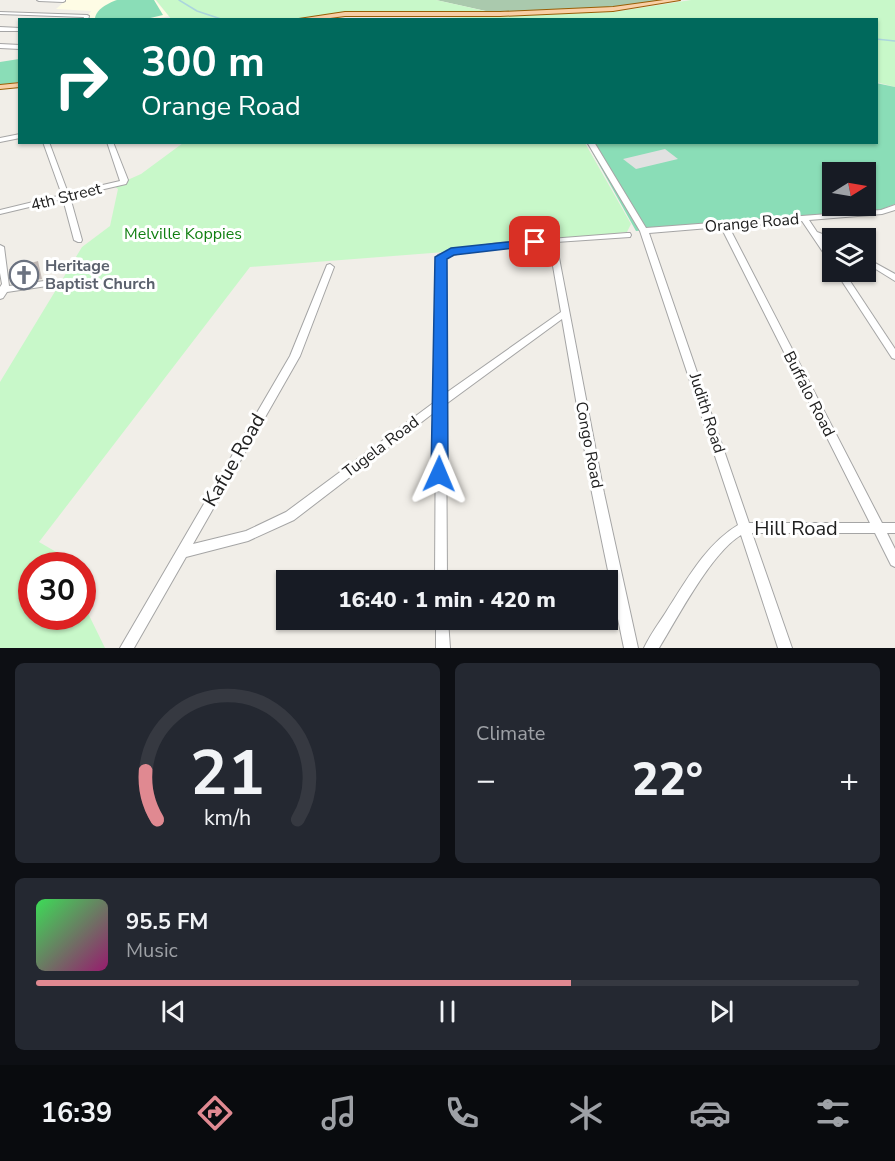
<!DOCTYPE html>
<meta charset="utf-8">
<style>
body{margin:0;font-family:"Nunito Sans",sans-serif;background:#242831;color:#f1f3f6;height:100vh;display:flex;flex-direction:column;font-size:22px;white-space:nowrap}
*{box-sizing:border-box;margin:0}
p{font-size:20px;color:#9ea1a6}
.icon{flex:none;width:33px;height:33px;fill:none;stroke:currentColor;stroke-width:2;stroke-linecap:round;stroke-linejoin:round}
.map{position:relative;height:648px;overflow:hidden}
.sheet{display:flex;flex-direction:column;gap:15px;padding:15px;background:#0d0f14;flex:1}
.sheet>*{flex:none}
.hud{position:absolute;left:18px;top:18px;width:860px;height:126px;border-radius:0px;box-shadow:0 2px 4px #0004;background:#00695c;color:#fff;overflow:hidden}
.needle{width:39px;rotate:79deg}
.tools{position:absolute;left:822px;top:162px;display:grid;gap:12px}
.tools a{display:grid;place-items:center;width:54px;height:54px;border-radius:0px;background:#171b24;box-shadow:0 2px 4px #0004;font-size:30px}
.speed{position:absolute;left:18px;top:552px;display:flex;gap:12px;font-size:30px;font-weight:700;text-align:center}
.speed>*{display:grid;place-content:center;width:78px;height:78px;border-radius:50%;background:#171b24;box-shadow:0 2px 4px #0004;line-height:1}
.speed .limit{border:9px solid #d22;background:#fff;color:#111}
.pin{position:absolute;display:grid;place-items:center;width:51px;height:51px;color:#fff;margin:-26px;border-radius:12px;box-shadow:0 3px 9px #0006}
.me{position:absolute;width:66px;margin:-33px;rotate:1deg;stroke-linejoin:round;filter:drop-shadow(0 0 4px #0008)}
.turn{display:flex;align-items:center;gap:21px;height:126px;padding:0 24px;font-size:27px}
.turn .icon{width:78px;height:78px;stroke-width:2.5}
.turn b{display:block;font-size:42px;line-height:51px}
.big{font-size:45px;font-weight:800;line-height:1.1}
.sheet .tile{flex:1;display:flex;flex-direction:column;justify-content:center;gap:9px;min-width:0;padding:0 21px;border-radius:9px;background:#242831}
.sheet .dial{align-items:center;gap:0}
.dial svg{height:156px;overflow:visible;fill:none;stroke:#363941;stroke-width:7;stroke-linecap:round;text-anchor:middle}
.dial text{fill:#f1f3f6;stroke:none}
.song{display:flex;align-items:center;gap:18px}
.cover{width:72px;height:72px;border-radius:9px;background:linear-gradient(135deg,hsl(130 70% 55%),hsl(320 70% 35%))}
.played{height:6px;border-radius:3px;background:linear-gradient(90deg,#e08991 65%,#363941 65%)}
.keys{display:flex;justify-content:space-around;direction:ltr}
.heat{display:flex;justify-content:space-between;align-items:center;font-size:33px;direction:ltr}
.sheet .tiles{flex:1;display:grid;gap:15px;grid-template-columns:1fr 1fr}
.tile:last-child{grid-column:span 2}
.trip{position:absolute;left:276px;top:570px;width:342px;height:60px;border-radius:0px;background:#171b24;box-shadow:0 2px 4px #0004;font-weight:800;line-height:60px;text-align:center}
.tab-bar{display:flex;height:96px;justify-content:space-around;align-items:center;background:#090b0e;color:#9ea1a6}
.tab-bar .icon{width:42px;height:42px}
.tab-bar .on{color:#e08991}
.tab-bar b{font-size:27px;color:#f1f3f6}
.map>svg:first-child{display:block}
.education{fill:#fefce5}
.cemetery{fill:#aac9ad}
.park{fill:#c8f8c9}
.pitch{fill:#8addb7;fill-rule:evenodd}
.parking{fill:#e1e1e1}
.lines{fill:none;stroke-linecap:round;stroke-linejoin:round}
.stream{stroke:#abd5dd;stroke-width:1.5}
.building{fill:#c2b9b5}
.minor-casing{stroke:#a5a5a5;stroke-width:2}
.major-casing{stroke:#995e05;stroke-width:2}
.minor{fill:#fff;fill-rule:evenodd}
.major{fill:#f9cfa6;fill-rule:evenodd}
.route{fill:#1a73e8;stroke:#114b97;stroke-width:1.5}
.labels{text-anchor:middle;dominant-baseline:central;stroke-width:6;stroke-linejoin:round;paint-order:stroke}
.street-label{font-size:16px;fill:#212121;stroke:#fff}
.park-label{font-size:16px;fill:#107f11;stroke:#fff}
.worship-label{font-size:16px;font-weight:bold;fill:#5b616d;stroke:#fff;text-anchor:start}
.near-street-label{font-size:20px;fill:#212121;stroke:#fff}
</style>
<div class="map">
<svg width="895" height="648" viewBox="0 0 895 648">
<rect width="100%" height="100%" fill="#f1eee8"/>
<path class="education" d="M 61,0 L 155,0 L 169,16 L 152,20 L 85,19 L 91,11 L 56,9 L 65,1 Z"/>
<path class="cemetery" d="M 436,0 L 672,0 L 649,5 L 495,13 Z"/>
<g class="park">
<path d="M 156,0 L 436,0 L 494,13 L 361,12 L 290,20 L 172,20 Z"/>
<path d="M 691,0 L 895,0 L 895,87 L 876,82 L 876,20 L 439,18 L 614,12 Z"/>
<path d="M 183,143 L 585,143 L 631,224 L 627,232 L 445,252 L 250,267 L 39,542 L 58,553 L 64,565 L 32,566 L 32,616 L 82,616 L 83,603 L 105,648 L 0,648 L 0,382 L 82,247 L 110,226 L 118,189 L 114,186 L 141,174 Z"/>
</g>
<g class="pitch">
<path d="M 117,0 L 154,0 L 163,15 L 146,19 L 95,19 C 95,10 108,3 117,0 Z"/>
<path d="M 19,59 L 19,82 L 0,85 L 0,62 Z"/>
<path d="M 876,83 L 895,87 L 895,204 L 880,210 L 636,231 L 587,143 L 876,142 ZM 832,172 L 866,172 L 866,206 L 832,206 Z"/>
</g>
<path class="parking" d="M 665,149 L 678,159 L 636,169 L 623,159 Z"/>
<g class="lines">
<g class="stream">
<path d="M 179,0 L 197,11 L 224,20"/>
<path d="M 876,39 L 895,41"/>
</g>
</g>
<path class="building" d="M 38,261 L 42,279 L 11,283 L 9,269 Z"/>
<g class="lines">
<g class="minor-casing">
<g id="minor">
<path d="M 37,0 L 65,0 L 65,1 L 63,2 L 39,1 Z"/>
<path d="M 0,12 L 87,15 L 89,16 L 88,20 L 83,20 L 84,17 L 0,14 Z"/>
<path d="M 0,27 L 20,28 L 20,31 L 0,31 Z"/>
<path d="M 0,44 L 20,45 L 20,49 L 0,48 Z"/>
<path d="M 20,134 L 20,138 L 0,142 L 0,138 Z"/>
<path d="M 43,142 L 49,142 L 68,193 L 120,181 L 107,142 L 113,142 L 128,180 L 126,184 L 70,197 L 82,240 L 81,242 L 78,242 L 74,240 L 63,199 L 0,214 L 0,210 L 62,195 Z"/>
<path d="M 587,142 L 594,142 L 646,228 L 881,210 L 895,205 L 895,210 L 882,214 L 809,220 L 817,232 L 833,238 L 832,243 L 823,240 L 832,254 L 832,261 L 829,261 L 802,221 L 729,227 L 882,523 L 895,523 L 895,533 L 887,533 L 895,549 L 895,567 L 891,565 L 875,533 L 752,533 L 792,648 L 778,648 L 741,535 C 711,553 678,617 659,648 L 644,648 C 650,635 659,623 666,612 C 686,581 706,544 738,525 L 640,231 ZM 721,227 L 870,523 L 749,523 L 649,233 Z"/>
<path d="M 627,233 L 630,233 L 631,235 L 630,237 L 556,242 L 604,493 L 638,648 L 624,648 L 592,493 L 562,319 L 446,404 L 447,580 L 435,580 L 436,411 L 294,520 L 248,541 L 186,557 L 134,648 L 120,648 L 290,356 L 327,265 L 330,264 L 334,267 L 300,356 L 193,544 L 246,531 L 286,512 L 436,401 L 437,257 L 438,255 L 452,250 L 499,243 ZM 549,243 L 561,312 L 446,393 L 445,258 C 476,246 516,245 549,243 Z"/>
<path d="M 0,245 L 4,247 L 9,286 L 44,281 L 47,282 L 48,284 L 47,286 L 7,292 L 3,298 L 0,299 L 0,287 L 2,284 L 0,273 Z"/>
<path d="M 866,258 L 895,274 L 895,281 L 866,263 Z"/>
<path d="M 836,272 L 844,272 L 895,349 L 895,359 L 892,358 Z"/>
<path d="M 436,620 L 448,620 L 450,648 L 436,648 Z"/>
</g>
</g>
<g class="major-casing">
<g id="major">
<path d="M 664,0 L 680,0 L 613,11 L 500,16 L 345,16 L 315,20 L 292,20 L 345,12 L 500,12 L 613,7 Z"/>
<path d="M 20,83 L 20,87 L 0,89 L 0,85 Z"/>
</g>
</g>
<use href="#minor" class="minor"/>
<use href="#major" class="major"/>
</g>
<path class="route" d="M 535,239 L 541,242 L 539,245 L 454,255 L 447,259 L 448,474 L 445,479 L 433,479 L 431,474 L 435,257 L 451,248 Z"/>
<defs>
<g id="church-ring" transform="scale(1.5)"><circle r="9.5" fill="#fff" stroke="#6b7280" stroke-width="1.5"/><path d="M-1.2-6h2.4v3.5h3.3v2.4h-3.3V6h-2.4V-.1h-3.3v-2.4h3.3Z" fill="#6b7280"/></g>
</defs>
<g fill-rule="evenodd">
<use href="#church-ring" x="24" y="275"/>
</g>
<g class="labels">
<g class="street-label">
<text transform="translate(66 197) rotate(-14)">4th Street</text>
<text transform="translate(752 223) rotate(-5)">Orange Road</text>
<text transform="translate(809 394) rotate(63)">Buffalo Road</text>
<text transform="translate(707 413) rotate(72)">Judith Road</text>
<text transform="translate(589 445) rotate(79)">Congo Road</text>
<text transform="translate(381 447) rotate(-37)">Tugela Road</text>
</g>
<g class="park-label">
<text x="183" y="234">Melville Koppies</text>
</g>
<g class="worship-label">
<text x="45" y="266">Heritage<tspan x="45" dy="18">Baptist Church</tspan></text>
</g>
<g class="near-street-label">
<text transform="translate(234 460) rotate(-60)">Kafue Road</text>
<text x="796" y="528">Hill Road</text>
</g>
</g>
</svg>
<div class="tools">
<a><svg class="needle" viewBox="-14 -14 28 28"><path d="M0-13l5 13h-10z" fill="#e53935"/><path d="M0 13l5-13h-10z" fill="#9ea1a6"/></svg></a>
<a><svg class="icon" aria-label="layers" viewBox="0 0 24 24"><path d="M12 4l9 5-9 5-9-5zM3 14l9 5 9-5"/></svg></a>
</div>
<div class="speed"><div class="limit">30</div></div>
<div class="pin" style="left:535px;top:242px;background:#d93025"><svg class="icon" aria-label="arrive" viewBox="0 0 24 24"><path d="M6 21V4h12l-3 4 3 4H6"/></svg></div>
<svg class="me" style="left:439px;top:474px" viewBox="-20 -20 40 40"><path d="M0-17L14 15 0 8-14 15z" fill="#1a73e8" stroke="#fff" stroke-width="4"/></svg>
<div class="trip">16:40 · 1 min · 420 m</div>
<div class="hud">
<div class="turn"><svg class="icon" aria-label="right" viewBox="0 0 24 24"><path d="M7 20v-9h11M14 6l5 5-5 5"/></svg><div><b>300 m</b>Orange Road</div></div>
</div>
</div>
<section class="sheet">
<div class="tiles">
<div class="tile dial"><svg viewBox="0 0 100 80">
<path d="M14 69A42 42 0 1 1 86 69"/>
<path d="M14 69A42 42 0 0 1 8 44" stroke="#e08991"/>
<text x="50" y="56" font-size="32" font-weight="700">21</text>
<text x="50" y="72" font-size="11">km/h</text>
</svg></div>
<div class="tile"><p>Climate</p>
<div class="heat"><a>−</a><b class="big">22°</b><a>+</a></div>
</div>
<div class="tile">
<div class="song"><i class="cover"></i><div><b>95.5 FM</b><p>Music</p></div></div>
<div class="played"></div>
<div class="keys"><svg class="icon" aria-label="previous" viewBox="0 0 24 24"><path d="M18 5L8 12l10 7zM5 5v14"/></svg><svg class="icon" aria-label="pause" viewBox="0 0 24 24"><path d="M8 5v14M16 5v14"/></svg><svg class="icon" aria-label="next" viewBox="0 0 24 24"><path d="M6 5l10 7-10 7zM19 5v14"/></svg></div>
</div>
</div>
</section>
<nav class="tab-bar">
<b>16:39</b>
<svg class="icon on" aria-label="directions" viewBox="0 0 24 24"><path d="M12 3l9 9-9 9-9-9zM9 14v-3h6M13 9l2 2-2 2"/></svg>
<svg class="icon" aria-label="music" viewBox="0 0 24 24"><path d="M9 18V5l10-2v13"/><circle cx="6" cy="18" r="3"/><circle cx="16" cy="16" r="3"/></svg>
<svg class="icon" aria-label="phone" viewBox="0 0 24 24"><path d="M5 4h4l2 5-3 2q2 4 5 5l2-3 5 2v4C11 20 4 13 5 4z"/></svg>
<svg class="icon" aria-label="climate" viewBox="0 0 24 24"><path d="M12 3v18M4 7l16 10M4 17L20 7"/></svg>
<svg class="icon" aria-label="car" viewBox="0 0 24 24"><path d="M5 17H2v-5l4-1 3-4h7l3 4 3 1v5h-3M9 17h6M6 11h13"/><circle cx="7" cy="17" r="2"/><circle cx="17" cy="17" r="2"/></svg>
<svg class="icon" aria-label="filters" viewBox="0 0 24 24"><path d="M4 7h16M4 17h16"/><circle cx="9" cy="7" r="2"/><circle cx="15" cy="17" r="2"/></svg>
</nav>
